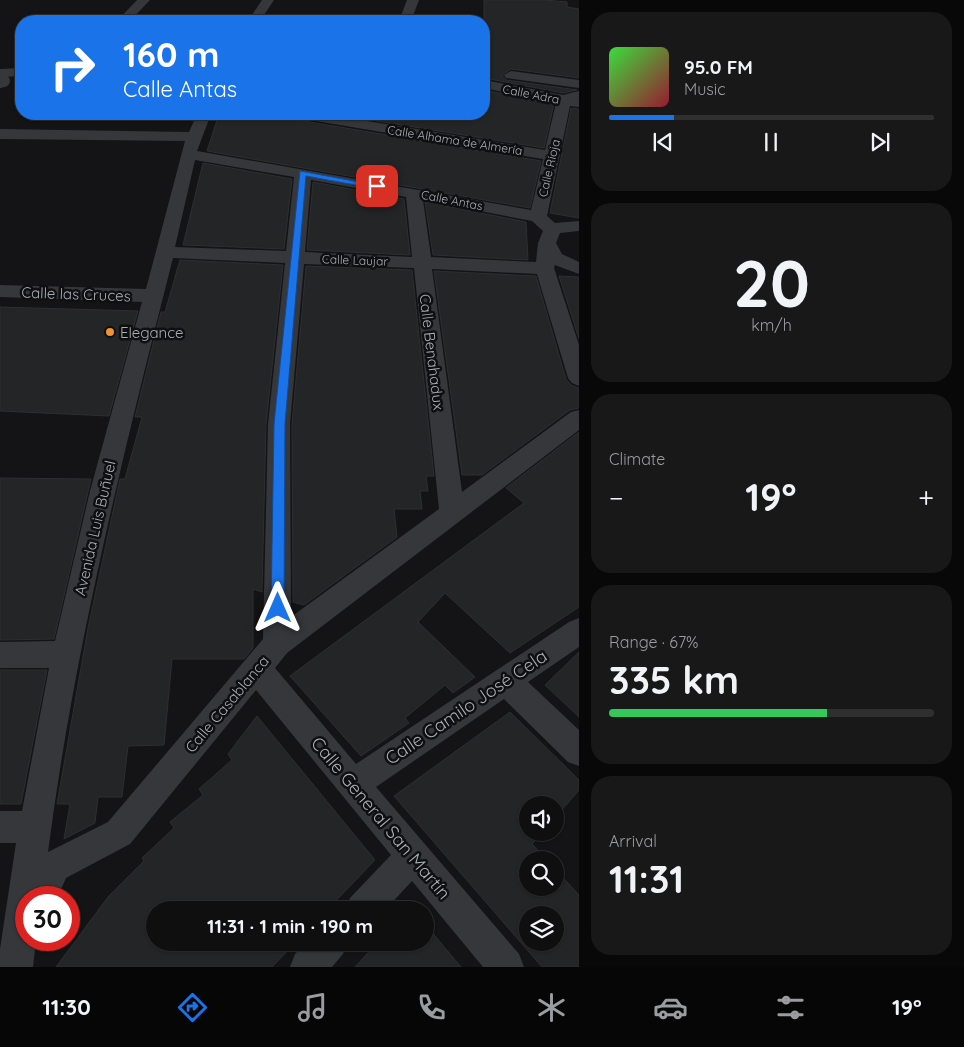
<!DOCTYPE html>
<meta charset="utf-8">
<style>
body{margin:0;font-family:Quicksand,sans-serif;background:#181819;color:#f1f3f6;height:100vh;display:flex;flex-direction:column;font-size:19px;white-space:nowrap}
*{box-sizing:border-box;margin:0}
p{font-size:16px;color:#9b9c9f}
.icon{flex:none;width:28px;height:28px;fill:none;stroke:currentColor;stroke-width:2;stroke-linecap:round;stroke-linejoin:round}
.map{position:relative;flex:1;overflow:hidden}
.side{display:flex;flex-direction:column;gap:12px;padding:12px;background:#080809;width:385px}
.side>*{flex:none}
.guide{position:absolute;left:15px;top:15px;width:475px;height:105px;border-radius:20px;box-shadow:0 1px 4px #0004,0 0 0 1px #2f2f30;background:#1a73e8;color:#fff;overflow:hidden}
.tools{position:absolute;left:519px;top:796px;display:grid;gap:10px}
.tools a{display:grid;place-items:center;width:45px;height:45px;border-radius:50%;background:#0f0f10;box-shadow:0 1px 4px #0004,0 0 0 1px #2f2f30;font-size:25px}
.speed{position:absolute;left:15px;top:886px;display:flex;gap:10px;font-size:25px;font-weight:700;text-align:center}
.speed>*{display:grid;place-content:center;width:65px;height:65px;border-radius:50%;background:#0f0f10;box-shadow:0 1px 4px #0004,0 0 0 1px #2f2f30;line-height:1}
.speed .limit{border:8px solid #d22;background:#fff;color:#111}
.pin{position:absolute;display:grid;place-items:center;width:42px;height:42px;color:#fff;margin:-21px;border-radius:10px;box-shadow:0 2px 8px #0006}
.me{position:absolute;width:55px;margin:-28px;rotate:0deg;stroke-linejoin:round;filter:drop-shadow(0 0 4px #0008)}
.turn{display:flex;align-items:center;gap:18px;height:105px;padding:0 25px;font-size:22px}
.turn .icon{width:65px;height:65px;stroke-width:2.5}
.turn b{display:block;font-size:35px;line-height:42px}
.big{font-size:38px;font-weight:800;line-height:1.1}
.side .card{flex:1;display:flex;flex-direction:column;justify-content:center;gap:8px;min-width:0;padding:0 18px;border-radius:20px;background:#181819}
.side .dial{align-items:center;gap:0}
.dial b{font-size:65px;line-height:1}
.song{display:flex;align-items:center;gap:15px}
.cover{width:60px;height:60px;border-radius:8px;background:linear-gradient(135deg,hsl(120 70% 55%),hsl(350 70% 35%))}
.played{height:5px;border-radius:2px;background:linear-gradient(90deg,#1a73e8 20%,#2f2f30 20%)}
.keys{display:flex;justify-content:space-around;direction:ltr}
.heat{display:flex;justify-content:space-between;align-items:center;font-size:28px;direction:ltr}
.charge{height:8px;border-radius:4px;background:linear-gradient(90deg,#34c759 67%,#2f2f30 0)}
.trip{position:absolute;left:146px;top:901px;width:288px;height:50px;border-radius:25px;background:#0f0f10;box-shadow:0 1px 4px #0004,0 0 0 1px #2f2f30;font-weight:800;line-height:50px;text-align:center}
.tabs{display:flex;height:80px;justify-content:space-around;align-items:center;background:#060606;color:#9b9c9f}
.tabs .icon{width:35px;height:35px}
.tabs .active{color:#1a73e8}
.tabs b{font-size:22px;color:#f1f3f6}
main{display:flex;flex:1;min-height:0}
.map>svg:first-child{display:block}
.building{fill:#242527;stroke:#2e2f32;fill-rule:evenodd}
.lines{fill:none;stroke-linecap:round;stroke-linejoin:round}
.service{stroke:#35373b;stroke-width:12}
.minor{fill:#35373b;fill-rule:evenodd}
.route{fill:#1a73e8;stroke:#114b97}
.poi-dot{fill:#f29230;stroke:#0f0f11;stroke-width:2}
.labels{text-anchor:middle;dominant-baseline:central;stroke-width:5;stroke-linejoin:round;paint-order:stroke}
.far-street-label{font-size:12px;fill:#a6aeb6;stroke:#0f0f11}
.street-label{font-size:15px;fill:#a6aeb6;stroke:#0f0f11}
.poi-label{font-size:15px;fill:#a6aeb6;stroke:#0f0f11;text-anchor:start}
.near-street-label{font-size:18px;fill:#a6aeb6;stroke:#0f0f11}
</style>
<main>
<div class="map">
<svg width="579" height="967" viewBox="0 0 579 967">
<rect width="100%" height="100%" fill="#141416"/>
<g class="building">
<path d="M 484,0 L 545,0 L 567,2 L 567,7 L 579,9 L 579,78 L 511,69 L 502,75 L 506,80 L 577,90 L 563,93 L 484,78 Z"/>
<path d="M 484,90 L 554,104 L 544,148 L 334,114 L 484,114 Z"/>
<path d="M 571,108 L 579,109 L 579,218 L 550,213 Z"/>
<path d="M 219,114 L 289,114 L 298,120 L 541,161 L 530,208 L 207,151 Z"/>
<path d="M 203,163 L 292,179 L 284,249 L 183,245 Z"/>
<path d="M 313,182 L 404,199 L 410,255 L 307,250 Z"/>
<path d="M 425,202 L 526,222 L 528,260 L 433,255 Z"/>
<path d="M 180,260 L 283,265 L 266,424 L 262,592 L 253,589 L 253,648 L 244,659 L 172,659 L 164,745 L 128,746 L 122,797 L 98,797 L 95,823 L 64,839 L 70,804 L 57,804 L 88,628 L 120,479 L 125,479 L 142,417 L 135,417 L 156,332 L 161,312 L 165,312 Z"/>
<path d="M 306,266 L 412,270 L 434,476 L 426,476 L 428,491 L 420,491 L 422,509 L 394,509 L 397,537 L 304,605 L 293,602 L 292,424 Z"/>
<path d="M 434,271 L 536,276 L 566,379 L 571,385 L 579,388 L 579,408 L 570,410 L 482,475 L 462,475 Z"/>
<path d="M 559,276 L 579,277 L 579,339 Z"/>
<path d="M 0,307 L 138,311 L 109,416 L 0,411 Z"/>
<path d="M 579,432 L 579,607 L 510,653 L 445,593 L 418,622 L 475,677 L 453,693 L 445,685 L 405,718 L 409,723 L 361,756 L 290,676 L 524,503 L 506,488 Z"/>
<path d="M 0,478 L 91,479 L 54,639 L 0,640 Z"/>
<path d="M 579,652 L 579,717 L 545,685 Z"/>
<path d="M 0,670 L 47,670 L 21,804 L 0,804 Z"/>
<path d="M 510,712 L 579,780 L 579,790 L 555,818 L 555,805 L 528,805 L 528,832 L 543,832 L 532,844 L 547,860 L 528,860 L 528,888 L 555,888 L 555,869 L 579,895 L 579,967 L 542,967 L 394,796 ZM 528,915 L 555,915 L 555,942 L 528,942 Z"/>
<path d="M 257,716 L 375,860 L 327,910 L 155,910 L 155,942 L 296,942 L 272,967 L 56,967 L 108,897 L 144,861 L 142,858 L 174,828 L 170,822 L 203,795 L 199,789 L 232,760 L 228,754 Z"/>
<path d="M 425,924 L 461,967 L 355,967 L 378,942 L 425,942 Z"/>
</g>
<g class="lines">
<path class="service" d="M 0,82 L 4,81"/>
<g class="minor">
<path d="M 137,0 L 150,0 L 130,21 L 117,21 Z"/>
<path d="M 262,0 L 274,0 L 260,21 L 248,21 Z"/>
<path d="M 407,0 L 419,0 L 411,21 L 399,21 Z"/>
<path d="M 21,68 L 21,76 L 0,77 L 0,69 Z"/>
<path d="M 511,71 L 579,80 L 579,88 L 506,78 L 504,75 Z"/>
<path d="M 484,80 L 563,95 L 579,91 L 579,107 L 570,106 L 547,216 L 555,223 L 579,221 L 579,231 L 560,233 L 556,243 L 562,254 L 579,262 L 579,274 L 555,265 L 554,268 L 579,345 L 579,386 L 572,383 L 568,378 L 537,274 L 432,269 L 462,492 L 571,412 L 579,410 L 579,430 L 287,653 L 275,668 L 356,764 L 569,622 L 579,618 L 579,647 L 528,682 L 579,730 L 579,766 L 568,762 L 504,699 L 376,787 L 519,954 L 524,967 L 483,967 L 412,881 L 385,910 L 345,910 L 350,898 L 391,855 L 256,690 L 130,844 L 66,878 L 57,898 L 26,898 L 26,940 L 36,940 L 33,967 L 0,967 L 0,949 L 16,843 L 0,843 L 0,811 L 22,811 L 49,668 L 0,668 L 0,642 L 55,641 L 90,491 L 142,302 L 0,297 L 0,285 L 146,289 L 185,141 L 0,139 L 0,129 L 189,132 L 197,114 L 211,114 L 197,151 L 531,210 L 543,159 L 298,118 L 291,114 L 324,114 L 545,150 L 556,103 L 484,88 ZM 195,160 L 294,177 L 286,251 L 175,247 ZM 311,180 L 406,197 L 412,257 L 305,252 ZM 423,200 L 532,221 L 543,231 L 538,243 L 536,262 L 431,257 ZM 173,258 L 285,263 L 268,424 L 263,639 L 108,822 L 48,852 C 74,651 123,454 173,258 ZM 304,264 L 414,268 L 439,509 L 291,617 L 290,424 Z"/>
<path d="M 307,942 L 348,942 L 343,954 L 332,967 L 290,967 L 295,954 Z"/>
</g>
</g>
<path class="route" d="M 300,171 L 381,186 L 377,189 L 306,176 L 285,424 L 284,608 L 282,612 L 278,613 L 273,612 L 271,608 L 274,424 Z"/>
<circle class="poi-dot" cx="110" cy="332" r="5"/>
<g class="labels">
<g class="far-street-label">
<text transform="translate(531 94) rotate(11)">Calle Adra</text>
<text transform="translate(455 140) rotate(9)">Calle Alhama de Almería</text>
<text transform="translate(549 168) rotate(-77)">Calle Rioja</text>
<text transform="translate(452 200) rotate(11)">Calle Antas</text>
<text transform="translate(355 260) rotate(2)">Calle Laujar</text>
</g>
<g class="street-label">
<text transform="translate(76 294) rotate(2)">Calle las Cruces</text>
<text transform="translate(432 352) rotate(83)">Calle Benahadux</text>
<text transform="translate(95 528) rotate(-77)">Avenida Luis Buñuel</text>
<text transform="translate(227 704) rotate(-50)">Calle Casablanca</text>
</g>
<g class="poi-label">
<text x="120" y="332">Elegance</text>
</g>
<g class="near-street-label">
<text transform="translate(466 707) rotate(-34)">Calle Camilo José Cela</text>
<text transform="translate(381 818) rotate(50)">Calle General San Martín</text>
</g>
</g>
</svg>
<div class="tools">
<a><svg class="icon" aria-label="sound" viewBox="0 0 24 24"><path d="M4 9h4l5-4v14l-5-4H4zM17 9q2 3 0 6"/></svg></a>
<a><svg class="icon" aria-label="search" viewBox="0 0 24 24"><circle cx="10" cy="10" r="6"/><path d="M15 15l6 6"/></svg></a>
<a><svg class="icon" aria-label="layers" viewBox="0 0 24 24"><path d="M12 4l9 5-9 5-9-5zM3 14l9 5 9-5"/></svg></a>
</div>
<div class="speed"><div class="limit">30</div></div>
<div class="pin" style="left:377px;top:186px;background:#d93025"><svg class="icon" aria-label="arrive" viewBox="0 0 24 24"><path d="M6 21V4h12l-3 4 3 4H6"/></svg></div>
<svg class="me" style="left:278px;top:608px" viewBox="-20 -20 40 40"><path d="M0-17L14 15 0 8-14 15z" fill="#1a73e8" stroke="#fff" stroke-width="4"/></svg>
<div class="trip">11:31 · 1 min · 190 m</div>
<div class="guide">
<div class="turn"><svg class="icon" aria-label="right" viewBox="0 0 24 24"><path d="M7 20v-9h11M14 6l5 5-5 5"/></svg><div><b>160 m</b>Calle Antas</div></div>
</div>
</div>
<section class="side">
<div class="card">
<div class="song"><i class="cover"></i><div><b>95.0 FM</b><p>Music</p></div></div>
<div class="played"></div>
<div class="keys"><svg class="icon" aria-label="previous" viewBox="0 0 24 24"><path d="M18 5L8 12l10 7zM5 5v14"/></svg><svg class="icon" aria-label="pause" viewBox="0 0 24 24"><path d="M8 5v14M16 5v14"/></svg><svg class="icon" aria-label="next" viewBox="0 0 24 24"><path d="M6 5l10 7-10 7zM19 5v14"/></svg></div>
</div>
<div class="card dial"><b>20</b><p>km/h</p></div>
<div class="card"><p>Climate</p>
<div class="heat"><a>−</a><b class="big">19°</b><a>+</a></div>
</div>
<div class="card"><p>Range · 67%</p><b class="big">335 km</b><div class="charge"></div></div>
<div class="card"><p>Arrival</p><b class="big">11:31</b></div>
</section>
</main>
<nav class="tabs">
<b>11:30</b>
<svg class="icon active" aria-label="directions" viewBox="0 0 24 24"><path d="M12 3l9 9-9 9-9-9zM9 14v-3h6M13 9l2 2-2 2"/></svg>
<svg class="icon" aria-label="music" viewBox="0 0 24 24"><path d="M9 18V5l10-2v13"/><circle cx="6" cy="18" r="3"/><circle cx="16" cy="16" r="3"/></svg>
<svg class="icon" aria-label="phone" viewBox="0 0 24 24"><path d="M5 4h4l2 5-3 2q2 4 5 5l2-3 5 2v4C11 20 4 13 5 4z"/></svg>
<svg class="icon" aria-label="climate" viewBox="0 0 24 24"><path d="M12 3v18M4 7l16 10M4 17L20 7"/></svg>
<svg class="icon" aria-label="car" viewBox="0 0 24 24"><path d="M5 17H2v-5l4-1 3-4h7l3 4 3 1v5h-3M9 17h6M6 11h13"/><circle cx="7" cy="17" r="2"/><circle cx="17" cy="17" r="2"/></svg>
<svg class="icon" aria-label="filters" viewBox="0 0 24 24"><path d="M4 7h16M4 17h16"/><circle cx="9" cy="7" r="2"/><circle cx="15" cy="17" r="2"/></svg>
<b>19°</b>
</nav>
